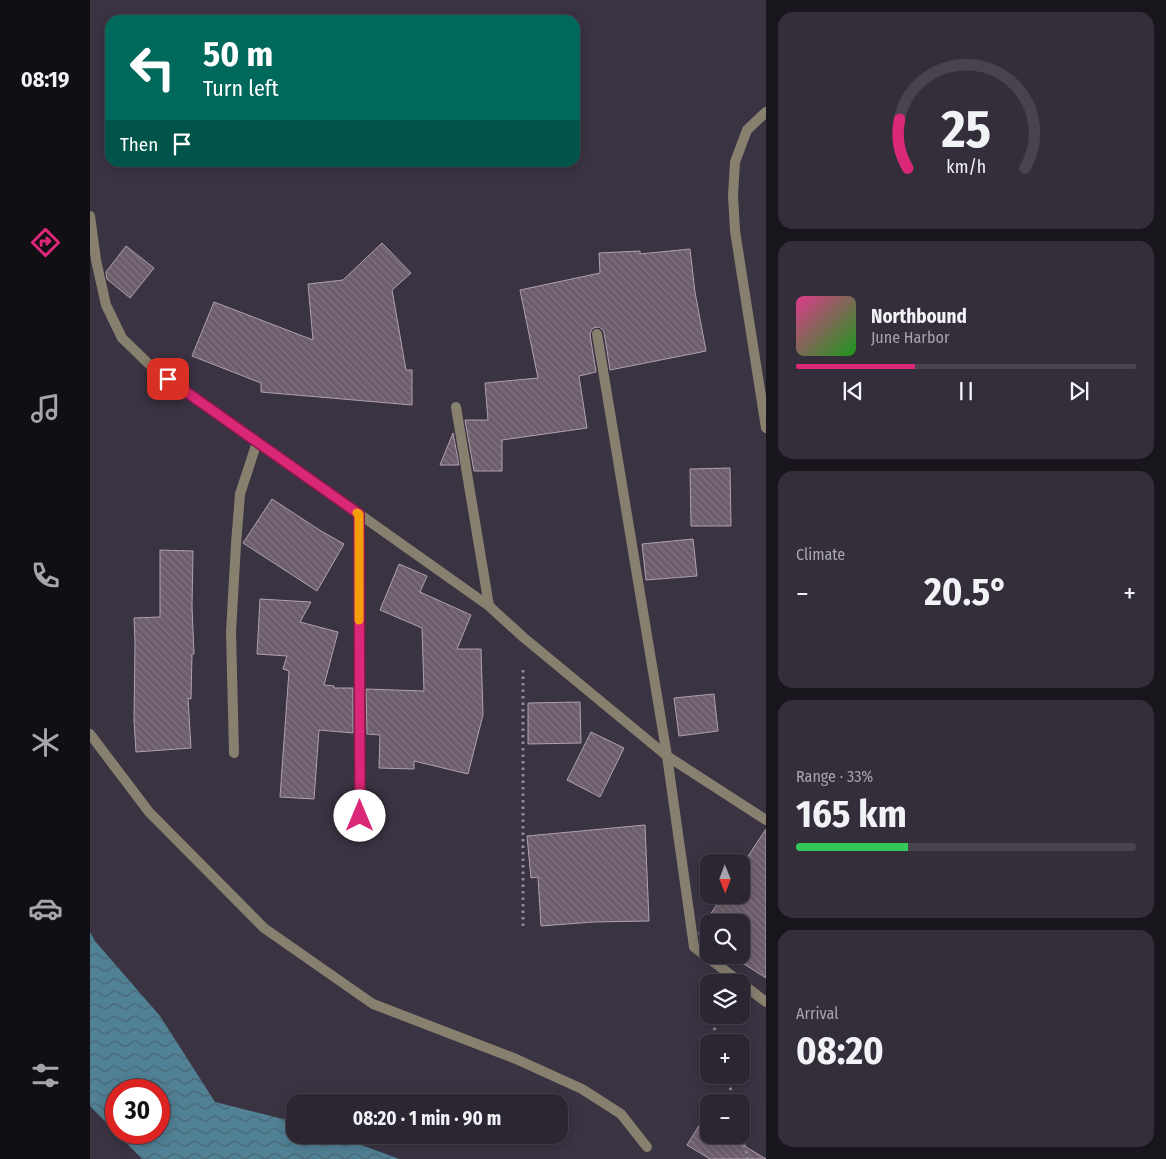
<!DOCTYPE html>
<meta charset="utf-8">
<style>
body{margin:0;font-family:"Fira Sans Condensed",sans-serif;background:#342e3a;color:#f1f3f6;height:100vh;display:flex;flex-direction:column;font-size:19px;white-space:nowrap}
*{box-sizing:border-box;margin:0}
p{font-size:16px;color:#a6a5ac}
.icon{flex:none;width:28px;height:28px;fill:none;stroke:currentColor;stroke-width:2;stroke-linecap:round;stroke-linejoin:round}
.map{position:relative;flex:1;overflow:hidden}
.drawer{display:flex;flex-direction:column;gap:12px;padding:12px;background:#18151c;width:400px}
.drawer>*{flex:none}
.top-card{position:absolute;left:15px;top:15px;width:475px;height:152px;border-radius:15px;box-shadow:0 2px 12px #0003,0 0 0 1px #48434d;background:#00695c;color:#fff;overflow:hidden}
.needle{width:32px;rotate:179deg}
.controls{position:absolute;left:610px;top:854px;display:grid;gap:10px}
.controls a{display:grid;place-items:center;width:50px;height:50px;border-radius:10px;background:#2c2632;box-shadow:0 2px 12px #0003,0 0 0 1px #48434d;font-size:25px}
.speed{position:absolute;left:15px;top:1079px;display:flex;gap:10px;font-size:25px;font-weight:700;text-align:center}
.speed>*{display:grid;place-content:center;width:65px;height:65px;border-radius:50%;background:#2c2632;box-shadow:0 2px 12px #0003,0 0 0 1px #48434d;line-height:1}
.speed .limit{border:8px solid #d22;background:#fff;color:#111}
.pin{position:absolute;display:grid;place-items:center;width:42px;height:42px;color:#fff;margin:-21px;border-radius:10px;box-shadow:0 2px 8px #0006}
.me{position:absolute;width:55px;margin:-28px;rotate:0deg;stroke-linejoin:round;filter:drop-shadow(0 0 4px #0008)}
.turn{display:flex;align-items:center;gap:18px;height:105px;padding:0 15px;font-size:22px}
.turn .icon{width:65px;height:65px;stroke-width:2.5}
.turn b{display:block;font-size:35px;line-height:42px}
.then{display:flex;align-items:center;height:48px;padding:0 15px;background:#0003;gap:10px;font-size:19px}
.big{font-size:38px;font-weight:700;line-height:1.1}
.drawer .widget{flex:1;display:flex;flex-direction:column;justify-content:center;gap:8px;min-width:0;padding:0 18px;border-radius:15px;background:#342e3a}
.drawer .dial{align-items:center;gap:0}
.dial svg{height:130px;overflow:visible;fill:none;stroke:#48434d;stroke-width:7;stroke-linecap:round;text-anchor:middle}
.dial text{fill:#f1f3f6;stroke:none}
.song{display:flex;align-items:center;gap:15px}
.cover{width:60px;height:60px;border-radius:8px;background:linear-gradient(135deg,hsl(330 70% 55%),hsl(120 70% 35%))}
.played{height:5px;border-radius:2px;background:linear-gradient(90deg,#db2777 35%,#48434d 35%)}
.keys{display:flex;justify-content:space-around;direction:ltr}
.heat{display:flex;justify-content:space-between;align-items:center;font-size:28px;direction:ltr}
.charge{height:8px;border-radius:4px;background:linear-gradient(90deg,#34c759 33%,#48434d 0)}
.trip{position:absolute;left:196px;top:1094px;width:282px;height:50px;border-radius:15px;background:#2c2632;box-shadow:0 2px 12px #0003,0 0 0 1px #48434d;font-weight:700;line-height:50px;text-align:center}
main{display:flex;flex:1;min-height:0}
.menu{display:flex;flex-direction:column;width:90px;justify-content:space-around;align-items:center;background:#120f14;color:#a6a5ac}
.menu .icon{width:35px;height:35px}
.menu .active{color:#db2777}
.menu b{font-size:22px;color:#f1f3f6}
.map>svg:first-child{display:block}
.water{fill:url(#water-waves);fill-rule:evenodd}
.building{fill:url(#building-back-hatch);stroke:#b1a1af}
.lines{fill:none;stroke-linecap:round;stroke-linejoin:round}
.path{stroke:#908a97;stroke-width:3;stroke-dasharray:2.5 4;stroke-linecap:butt}
.service{stroke:#88806f;stroke-width:10}
.minor{stroke:#88806f;stroke-width:10}
.route-casing{stroke:#8e194d;stroke-width:12}
.route{stroke:#db2777;stroke-width:9}
.slow{stroke:#f59e0b;stroke-width:9}
</style>
<main>
<nav class="menu">
<b>08:19</b>
<svg class="icon active" aria-label="directions" viewBox="0 0 24 24"><path d="M12 3l9 9-9 9-9-9zM9 14v-3h6M13 9l2 2-2 2"/></svg>
<svg class="icon" aria-label="music" viewBox="0 0 24 24"><path d="M9 18V5l10-2v13"/><circle cx="6" cy="18" r="3"/><circle cx="16" cy="16" r="3"/></svg>
<svg class="icon" aria-label="phone" viewBox="0 0 24 24"><path d="M5 4h4l2 5-3 2q2 4 5 5l2-3 5 2v4C11 20 4 13 5 4z"/></svg>
<svg class="icon" aria-label="climate" viewBox="0 0 24 24"><path d="M12 3v18M4 7l16 10M4 17L20 7"/></svg>
<svg class="icon" aria-label="car" viewBox="0 0 24 24"><path d="M5 17H2v-5l4-1 3-4h7l3 4 3 1v5h-3M9 17h6M6 11h13"/><circle cx="7" cy="17" r="2"/><circle cx="17" cy="17" r="2"/></svg>
<svg class="icon" aria-label="filters" viewBox="0 0 24 24"><path d="M4 7h16M4 17h16"/><circle cx="9" cy="7" r="2"/><circle cx="15" cy="17" r="2"/></svg>
</nav>
<div class="map">
<svg width="676" height="1159" viewBox="0 0 676 1159">
<defs>
<pattern id="water-waves" width="16" height="10" patternUnits="userSpaceOnUse" patternTransform="scale(1.25)"><rect width="16" height="10" fill="#518195"/><path d="M0 5q4-4 8 0t8 0" fill="none" stroke="#4b6775"/></pattern>
<pattern id="building-back-hatch" width="6" height="6" patternUnits="userSpaceOnUse" patternTransform="scale(1.25)"><rect width="6" height="6" fill="#6c5d6a"/><path d="M-1 5l2 2M0 0l6 6M5-1l2 2" fill="none" stroke="#80747f"/></pattern>
</defs>
<rect width="100%" height="100%" fill="#3a3342"/>
<path class="water" d="M 0,932 L 5,941 L 70,1016 L 125,1102 L 205,1122 L 205,1135 L 245,1135 L 309,1159 L 52,1159 L 0,1106 ZM 26,1090 L 69,1090 L 69,1132 L 26,1132 Z"/>
<g class="building">
<path d="M 292,243 L 321,273 L 302,290 L 316,370 L 322,370 L 322,405 L 171,392 L 171,383 L 102,356 L 124,302 L 223,340 L 218,284 L 253,280 Z"/>
<path d="M 36,246 L 64,268 L 40,298 L 17,279 L 16,272 Z"/>
<path d="M 600,249 L 605,292 L 616,351 L 520,370 L 514,332 L 512,329 L 509,327 L 503,328 L 501,331 L 500,335 L 506,372 L 489,376 L 497,428 L 412,440 L 412,471 L 384,471 L 375,420 L 398,420 L 395,383 L 448,378 L 430,290 L 510,273 L 509,253 L 550,251 L 550,254 Z"/>
<path d="M 363,433 L 369,465 L 350,465 Z"/>
<path d="M 640,468 L 641,526 L 601,526 L 600,469 Z"/>
<path d="M 182,499 L 231,531 L 254,544 L 227,591 L 153,543 Z"/>
<path d="M 603,539 L 607,576 L 556,580 L 552,544 Z"/>
<path d="M 70,550 L 103,551 L 102,607 L 104,654 L 102,654 L 101,699 L 98,698 L 101,748 L 46,752 L 44,720 L 45,642 L 44,618 L 70,617 Z"/>
<path d="M 309,564 L 337,576 L 330,592 L 381,615 L 367,649 L 391,649 L 393,715 L 378,774 L 324,761 L 324,769 L 289,768 L 290,735 L 277,734 L 276,689 L 334,691 L 332,628 L 290,610 Z"/>
<path d="M 170,599 L 221,602 L 210,622 L 248,632 L 234,685 L 244,686 L 244,688 L 263,688 L 263,733 L 229,730 L 224,799 L 190,797 L 199,671 L 193,669 L 197,656 L 167,654 Z"/>
<path d="M 624,694 L 628,731 L 589,736 L 584,698 Z"/>
<path d="M 490,702 L 491,743 L 438,744 L 438,703 Z"/>
<path d="M 501,732 L 534,748 L 510,797 L 477,780 Z"/>
<path d="M 555,825 L 559,921 L 503,922 L 451,926 L 448,877 L 441,878 L 437,836 Z"/>
<path d="M 676,829 L 676,978 L 640,955 L 651,955 L 651,922 L 619,922 L 619,941 L 609,935 L 609,932 L 633,895 L 651,895 L 651,867 Z"/>
<path d="M 612,1121 L 619,1125 L 619,1135 L 636,1135 L 676,1159 L 620,1159 L 597,1145 Z"/>
</g>
<g class="lines">
<g class="path">
<path d="M 433,670 L 433,929"/>
<path d="M 614,986 L 619,1006"/>
<path d="M 621,1015 L 628,1042"/>
<path d="M 637,1075 L 644,1102"/>
<path d="M 651,1132 L 658,1159"/>
</g>
<path class="service" d="M 0,734 L 59,812 L 174,928 L 283,1004 L 426,1059 L 492,1089 L 531,1114 L 557,1147"/>
<g class="minor">
<path d="M 676,112 L 657,130 L 645,162 L 643,195 L 645,231 L 676,428"/>
<path d="M 0,216 L 6,260 L 16,305 L 32,338 L 63,368 L 399,606 L 433,637 L 577,756 L 676,820"/>
<path d="M 507,334 L 577,756 L 604,947 L 650,982"/>
<path d="M 366,407 L 399,606"/>
<path d="M 269,514 L 270,816"/>
<path d="M 144,753 L 141,632 L 146,544 L 150,494 L 167,442"/>
<path d="M 651,983 L 676,1002"/>
</g>
</g>
<g class="lines">
<g class="route-casing">
<path id="route" d="M 78,379 L 269,514 L 270,816"/>
</g>
<use href="#route" class="route"/>
<path class="slow" d="M 267,513 L 269,514 L 269,620"/>
</g>
</svg>
<div class="controls">
<a><svg class="needle" viewBox="-14 -14 28 28"><path d="M0-13l5 13h-10z" fill="#e53935"/><path d="M0 13l5-13h-10z" fill="#a6a5ac"/></svg></a>
<a><svg class="icon" aria-label="search" viewBox="0 0 24 24"><circle cx="10" cy="10" r="6"/><path d="M15 15l6 6"/></svg></a>
<a><svg class="icon" aria-label="layers" viewBox="0 0 24 24"><path d="M12 4l9 5-9 5-9-5zM3 14l9 5 9-5"/></svg></a>
<a>+</a>
<a>−</a>
</div>
<div class="speed"><div class="limit">30</div></div>
<div class="pin" style="left:78px;top:379px;background:#d93025"><svg class="icon" aria-label="arrive" viewBox="0 0 24 24"><path d="M6 21V4h12l-3 4 3 4H6"/></svg></div>
<svg class="me" style="left:270px;top:816px" viewBox="-20 -20 40 40"><circle r="19" fill="#fff"/><path d="M0-13L10 11 0 6-10 11z" fill="#db2777"/></svg>
<div class="trip">08:20 · 1 min · 90 m</div>
<div class="top-card">
<div class="turn"><svg class="icon" aria-label="left" viewBox="0 0 24 24"><path d="M17 20v-9H6M10 6l-5 5 5 5"/></svg><div><b>50 m</b>Turn left</div></div>
<div class="then">Then<svg class="icon" aria-label="arrive" viewBox="0 0 24 24"><path d="M6 21V4h12l-3 4 3 4H6"/></svg></div>
</div>
</div>
<section class="drawer">
<div class="widget dial"><svg viewBox="0 0 100 80">
<path d="M14 69A42 42 0 1 1 86 69"/>
<path d="M14 69A42 42 0 0 1 9 39" stroke="#db2777"/>
<text x="50" y="56" font-size="32" font-weight="700">25</text>
<text x="50" y="72" font-size="11">km/h</text>
</svg></div>
<div class="widget">
<div class="song"><i class="cover"></i><div><b>Northbound</b><p>June Harbor</p></div></div>
<div class="played"></div>
<div class="keys"><svg class="icon" aria-label="previous" viewBox="0 0 24 24"><path d="M18 5L8 12l10 7zM5 5v14"/></svg><svg class="icon" aria-label="pause" viewBox="0 0 24 24"><path d="M8 5v14M16 5v14"/></svg><svg class="icon" aria-label="next" viewBox="0 0 24 24"><path d="M6 5l10 7-10 7zM19 5v14"/></svg></div>
</div>
<div class="widget"><p>Climate</p>
<div class="heat"><a>−</a><b class="big">20.5°</b><a>+</a></div>
</div>
<div class="widget"><p>Range · 33%</p><b class="big">165 km</b><div class="charge"></div></div>
<div class="widget"><p>Arrival</p><b class="big">08:20</b></div>
</section>
</main>
